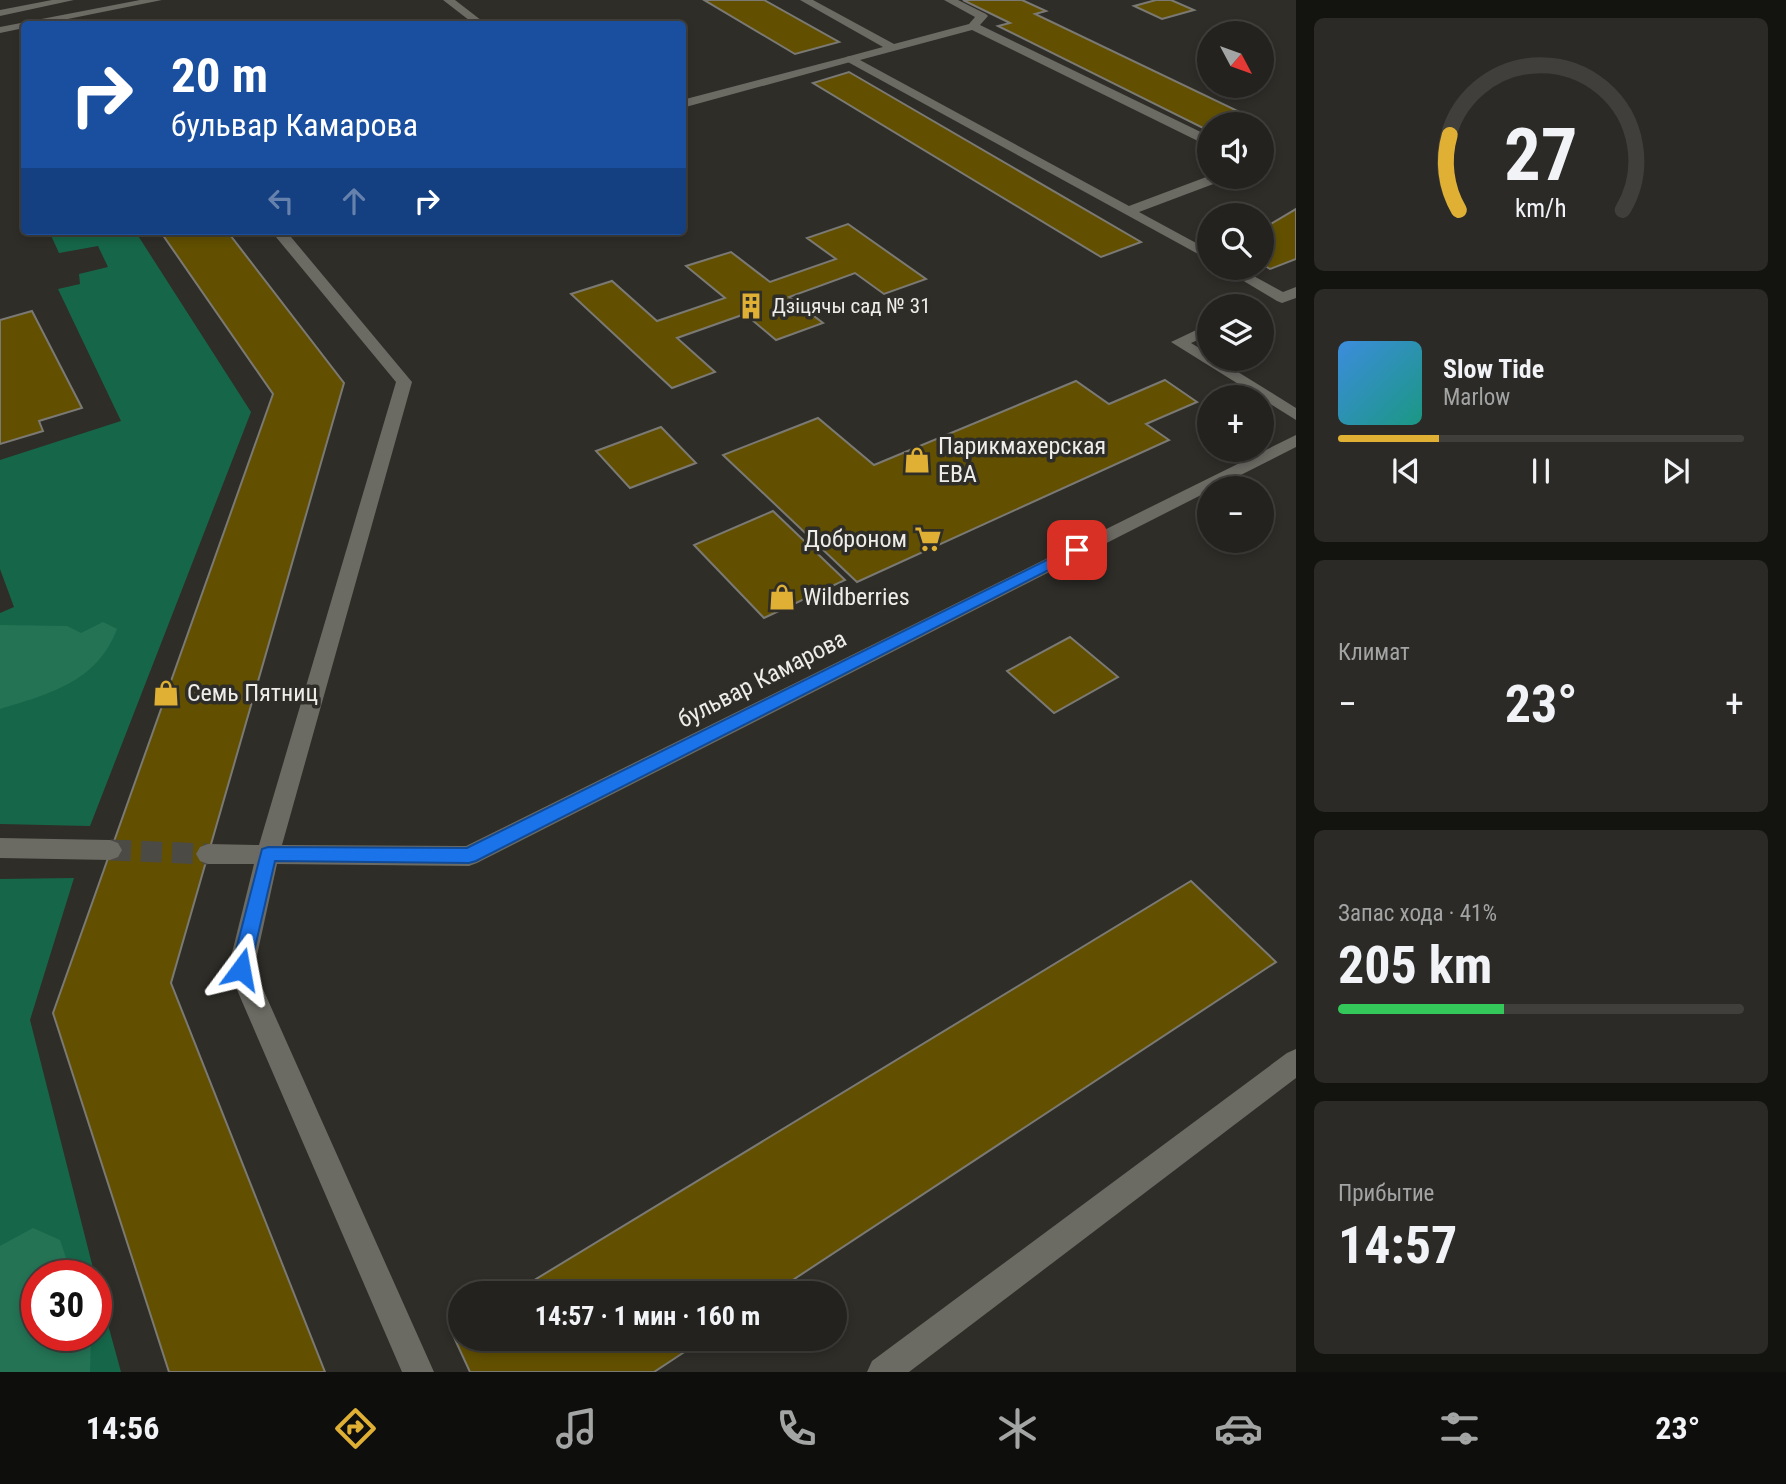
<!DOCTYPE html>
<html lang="ru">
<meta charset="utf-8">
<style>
body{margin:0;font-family:"Roboto Condensed",sans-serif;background:#2b2a27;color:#f1f3f6;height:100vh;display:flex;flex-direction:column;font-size:26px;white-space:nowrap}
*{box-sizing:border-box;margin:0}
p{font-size:23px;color:#a3a4a4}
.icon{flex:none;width:38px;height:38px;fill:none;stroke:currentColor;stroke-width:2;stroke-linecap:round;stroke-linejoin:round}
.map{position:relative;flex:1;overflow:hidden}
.drawer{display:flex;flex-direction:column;gap:18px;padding:18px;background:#131310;width:490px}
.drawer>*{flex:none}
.guide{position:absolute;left:21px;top:21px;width:665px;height:214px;border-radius:7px;box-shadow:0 4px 10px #0003,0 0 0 2px #403f3c;background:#1a4fa0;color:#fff;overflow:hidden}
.needle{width:46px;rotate:131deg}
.fabs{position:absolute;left:1197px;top:21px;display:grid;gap:14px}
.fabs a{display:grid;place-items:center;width:77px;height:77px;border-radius:50%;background:#23221e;box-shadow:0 4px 10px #0003,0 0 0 2px #403f3c;font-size:35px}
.speed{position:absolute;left:21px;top:1260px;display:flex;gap:14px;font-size:35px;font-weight:700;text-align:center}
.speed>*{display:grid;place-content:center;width:91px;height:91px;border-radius:50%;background:#23221e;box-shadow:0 4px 10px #0003,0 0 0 2px #403f3c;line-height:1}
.speed .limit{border:10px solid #d22;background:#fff;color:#111}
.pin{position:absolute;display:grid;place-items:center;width:60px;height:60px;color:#fff;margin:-30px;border-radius:14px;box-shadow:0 4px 10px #0006}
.me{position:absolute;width:77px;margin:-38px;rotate:13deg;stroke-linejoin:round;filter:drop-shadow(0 0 5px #0008)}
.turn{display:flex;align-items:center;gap:24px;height:147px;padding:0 35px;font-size:32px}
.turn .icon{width:91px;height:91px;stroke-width:2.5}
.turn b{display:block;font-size:49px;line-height:60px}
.lanes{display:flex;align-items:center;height:66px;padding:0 35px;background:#0003;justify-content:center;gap:35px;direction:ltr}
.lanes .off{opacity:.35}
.big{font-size:52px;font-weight:700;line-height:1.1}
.drawer .tile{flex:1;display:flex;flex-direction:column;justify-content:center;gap:10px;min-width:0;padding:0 24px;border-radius:10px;background:#2b2a27}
.drawer .dial{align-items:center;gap:0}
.dial svg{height:182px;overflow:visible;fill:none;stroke:#403f3c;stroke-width:7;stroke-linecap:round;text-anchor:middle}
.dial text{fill:#f1f3f6;stroke:none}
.song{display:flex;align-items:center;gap:21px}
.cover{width:84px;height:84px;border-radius:10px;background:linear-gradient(135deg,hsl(210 70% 55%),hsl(170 70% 35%))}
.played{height:7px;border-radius:4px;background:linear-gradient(90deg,#e0b034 25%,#403f3c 25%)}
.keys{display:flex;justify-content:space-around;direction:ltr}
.heat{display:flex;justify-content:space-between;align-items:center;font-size:38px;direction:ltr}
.charge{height:10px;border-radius:5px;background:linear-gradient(90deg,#34c759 41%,#403f3c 0)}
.trip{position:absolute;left:448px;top:1281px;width:399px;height:70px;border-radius:35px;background:#23221e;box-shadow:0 4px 10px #0003,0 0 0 2px #403f3c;font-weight:700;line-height:70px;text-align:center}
.tabs{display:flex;height:112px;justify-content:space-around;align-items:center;background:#0e0e0c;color:#a3a4a4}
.tabs .icon{width:49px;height:49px}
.tabs .selected{color:#e0b034}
.tabs b{font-size:32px;color:#f1f3f6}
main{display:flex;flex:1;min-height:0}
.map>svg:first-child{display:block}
.green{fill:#16674a}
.forest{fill:#247355}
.building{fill:#625000;stroke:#7b7973;stroke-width:2}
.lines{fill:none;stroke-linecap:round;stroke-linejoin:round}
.minor-tunnel{stroke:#4c4a45;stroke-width:21;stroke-dasharray:21 10;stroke-linecap:butt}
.service{fill:#6b6a63;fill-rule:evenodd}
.minor{fill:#6b6a63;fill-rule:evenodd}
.tertiary{fill:#6b6a63;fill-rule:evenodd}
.route{fill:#1a73e8;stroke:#114b97;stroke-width:2}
.labels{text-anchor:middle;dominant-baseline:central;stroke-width:7;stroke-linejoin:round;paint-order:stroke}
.far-poi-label{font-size:21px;fill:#eeede9;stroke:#2f2d28;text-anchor:start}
.poi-label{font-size:24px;fill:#eeede9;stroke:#2f2d28;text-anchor:start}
.street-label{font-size:24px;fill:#eeede9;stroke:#2f2d28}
</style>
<main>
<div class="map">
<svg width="1296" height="1372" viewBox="0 0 1296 1372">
<rect width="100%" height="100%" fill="#2f2d28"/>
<g class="green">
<path d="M 49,231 L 135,231 L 251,412 L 90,826 L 0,824 L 0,613 L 14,607 L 0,569 L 0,460 L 121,421 L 58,289 L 80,284 L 79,274 L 108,267 L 98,246 L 59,253 Z"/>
<path d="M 74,878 L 30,1020 L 95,1276 L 37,1276 L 37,1335 L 96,1335 L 96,1281 L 121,1372 L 0,1372 L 0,879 Z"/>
</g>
<g class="forest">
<path d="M 103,622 L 117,629 C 97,682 49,694 0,709 L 0,625 L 67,626 L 81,633 Z"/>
<path d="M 33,1228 L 60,1240 L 72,1276 L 37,1276 L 37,1335 L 91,1335 L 90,1372 L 0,1372 L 0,1246 Z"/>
</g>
<g class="building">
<path d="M 704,0 L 764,0 L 839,42 L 795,54 Z"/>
<path d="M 963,0 L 1022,0 L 1046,11 L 1035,14 L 1244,114 L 1203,128 L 998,26 L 1010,23 Z"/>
<path d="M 1156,0 L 1171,0 L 1194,10 L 1162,19 L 1134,6 Z"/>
<path d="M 849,72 L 1141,242 L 1101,257 L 813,83 Z"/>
<path d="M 1296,209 L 1296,259 L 1270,269 L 1262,264 L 1262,229 Z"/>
<path d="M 848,224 L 926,279 L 884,294 L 855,273 L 789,297 L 823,323 L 776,340 L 745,314 L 677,338 L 715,372 L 672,388 L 571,294 L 612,281 L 657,321 L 725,298 L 686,266 L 731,252 L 770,282 L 836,259 L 807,238 Z"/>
<path d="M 160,231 L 227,231 L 344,383 L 171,983 L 325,1372 L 169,1372 L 53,1013 L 273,394 Z"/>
<path d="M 32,311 L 82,408 L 39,421 L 43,431 L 0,444 L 0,320 Z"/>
<path d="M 1165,380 L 1197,402 L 1146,424 L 1169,440 L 857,582 L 723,455 L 818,418 L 874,465 L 1076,381 L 1109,404 Z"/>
<path d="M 661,427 L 696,463 L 630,488 L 596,451 Z"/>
<path d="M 773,511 L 845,580 L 764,618 L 694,545 Z"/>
<path d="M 1070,637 L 1118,677 L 1054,713 L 1007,671 Z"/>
<path d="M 1191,881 L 1276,962 L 773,1293 L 513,1293 Z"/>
<path d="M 460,1326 L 460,1339 L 704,1339 L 654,1372 L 470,1372 L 451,1331 Z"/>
</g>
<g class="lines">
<path class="minor-tunnel" d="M 110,850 L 208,854"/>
<g class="service">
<path d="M 800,0 L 813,0 L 894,44 L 969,24 L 975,17 L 944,0 L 958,0 L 986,14 L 988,16 L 980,25 L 1209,136 L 1209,145 L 1204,144 L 972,30 L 860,60 L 1129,206 L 1209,176 L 1226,177 L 1224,180 L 1139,212 L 1209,250 L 1209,260 L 846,61 L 846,57 L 883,47 Z"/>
<path d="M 1222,268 L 1239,268 L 1283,292 L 1296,287 L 1296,298 L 1282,303 L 1277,301 Z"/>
<path d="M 1209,324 L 1209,335 L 1191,343 L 1209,354 L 1209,359 L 1217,359 L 1296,408 L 1296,420 L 1171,342 Z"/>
</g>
<g class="minor">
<path d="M 443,0 L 455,0 L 486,24 L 474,24 Z"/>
<path d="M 850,56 L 856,59 L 854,61 L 682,108 L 682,100 Z"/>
<path d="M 271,231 L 286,231 L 412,382 L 282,845 L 466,846 L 1296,435 L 1296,447 L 1215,488 L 1209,488 L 1209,491 L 477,863 L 469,866 L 277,864 L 254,969 L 434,1372 L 402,1372 L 228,969 L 254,864 L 208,864 L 200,861 L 196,854 L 200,847 L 208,844 L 259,845 L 396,382 Z"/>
<path d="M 0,838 L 110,840 L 118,843 L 122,850 L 118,857 L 110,860 L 0,858 Z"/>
<path d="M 1296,1049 L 1296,1078 L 909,1372 L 867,1372 L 872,1361 L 1287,1053 Z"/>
</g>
<g class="tertiary">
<path d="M 52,0 L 74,0 L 0,16 L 0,10 Z"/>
<path d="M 140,0 L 162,0 L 43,24 L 24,24 L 24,28 L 0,33 L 0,27 Z"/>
</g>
</g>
<path class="route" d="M 1077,545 L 1082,546 L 1084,550 L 1082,553 L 476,861 L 469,863 L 275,861 L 250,969 L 247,975 L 241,978 L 234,975 L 231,969 L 262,849 L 268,847 L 467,848 Z"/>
<defs>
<g id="building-bare" transform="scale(2.1)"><path d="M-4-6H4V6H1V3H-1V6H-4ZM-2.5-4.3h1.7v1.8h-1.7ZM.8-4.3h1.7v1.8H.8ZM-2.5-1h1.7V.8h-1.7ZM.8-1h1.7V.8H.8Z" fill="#e0b034" stroke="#2f2d28" stroke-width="2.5" paint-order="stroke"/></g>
<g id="shop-bare" transform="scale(2.1)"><path d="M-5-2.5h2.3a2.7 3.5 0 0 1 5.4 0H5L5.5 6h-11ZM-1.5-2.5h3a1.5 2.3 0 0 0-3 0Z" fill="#e0b034" stroke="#2f2d28" stroke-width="2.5" paint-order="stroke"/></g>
<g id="supermarket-bare" transform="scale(2.1)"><path d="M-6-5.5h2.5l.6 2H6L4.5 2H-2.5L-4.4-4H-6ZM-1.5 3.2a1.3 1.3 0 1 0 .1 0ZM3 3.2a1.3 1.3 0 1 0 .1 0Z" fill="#e0b034" stroke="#2f2d28" stroke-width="2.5" paint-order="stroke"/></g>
</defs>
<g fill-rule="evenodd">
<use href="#building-bare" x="751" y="306"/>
<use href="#shop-bare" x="917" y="460"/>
<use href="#supermarket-bare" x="928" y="539"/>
<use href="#shop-bare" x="782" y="597"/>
<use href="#shop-bare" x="166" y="693"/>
</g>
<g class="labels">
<g class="far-poi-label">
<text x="772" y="306">Дзіцячы сад № 31</text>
</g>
<g class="poi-label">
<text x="938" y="446">Парикмахерская<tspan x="938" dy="28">ЕВА</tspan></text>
<text x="907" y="539" text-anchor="end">Доброном</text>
<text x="803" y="597">Wildberries</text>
<text x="187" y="693">Семь Пятниц</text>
</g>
<g class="street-label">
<text transform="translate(762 679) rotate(-27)">бульвар Камарова</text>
</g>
</g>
</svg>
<div class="fabs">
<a><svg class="needle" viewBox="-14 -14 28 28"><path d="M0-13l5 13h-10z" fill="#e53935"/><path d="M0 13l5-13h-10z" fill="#a3a4a4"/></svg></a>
<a><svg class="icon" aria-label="sound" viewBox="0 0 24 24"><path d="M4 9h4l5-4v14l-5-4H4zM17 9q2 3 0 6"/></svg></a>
<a><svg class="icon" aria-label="search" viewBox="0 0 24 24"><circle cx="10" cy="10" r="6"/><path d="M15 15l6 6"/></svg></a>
<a><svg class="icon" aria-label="layers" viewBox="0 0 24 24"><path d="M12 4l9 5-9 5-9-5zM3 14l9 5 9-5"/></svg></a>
<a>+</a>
<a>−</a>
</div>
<div class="speed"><div class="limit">30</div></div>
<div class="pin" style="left:1077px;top:550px;background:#d93025"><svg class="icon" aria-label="arrive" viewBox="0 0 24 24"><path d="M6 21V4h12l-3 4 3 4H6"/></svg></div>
<svg class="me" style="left:241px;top:969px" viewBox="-20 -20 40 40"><path d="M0-17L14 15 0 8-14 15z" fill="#1a73e8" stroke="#fff" stroke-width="4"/></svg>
<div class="trip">14:57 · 1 мин · 160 m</div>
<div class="guide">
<div class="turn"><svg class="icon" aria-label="right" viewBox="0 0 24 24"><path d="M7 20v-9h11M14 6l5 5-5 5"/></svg><div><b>20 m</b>бульвар Камарова</div></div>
<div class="lanes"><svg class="icon off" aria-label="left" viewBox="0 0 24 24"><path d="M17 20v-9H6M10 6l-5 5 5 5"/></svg><svg class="icon off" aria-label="ahead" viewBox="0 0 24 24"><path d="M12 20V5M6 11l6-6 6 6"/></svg><svg class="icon" aria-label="right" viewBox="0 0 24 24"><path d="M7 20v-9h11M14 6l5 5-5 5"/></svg></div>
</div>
</div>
<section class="drawer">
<div class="tile dial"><svg viewBox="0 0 100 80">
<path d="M14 69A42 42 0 1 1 86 69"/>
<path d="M14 69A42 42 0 0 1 10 36" stroke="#e0b034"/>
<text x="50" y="56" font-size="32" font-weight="700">27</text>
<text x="50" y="72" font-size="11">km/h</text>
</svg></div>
<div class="tile">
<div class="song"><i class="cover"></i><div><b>Slow Tide</b><p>Marlow</p></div></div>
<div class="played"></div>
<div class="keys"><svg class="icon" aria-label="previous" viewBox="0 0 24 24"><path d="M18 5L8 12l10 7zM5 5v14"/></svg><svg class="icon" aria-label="pause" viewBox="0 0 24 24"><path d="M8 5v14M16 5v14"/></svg><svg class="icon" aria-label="next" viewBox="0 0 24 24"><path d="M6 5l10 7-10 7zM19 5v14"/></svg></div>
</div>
<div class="tile"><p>Климат</p>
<div class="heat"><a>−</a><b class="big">23°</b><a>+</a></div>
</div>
<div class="tile"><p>Запас хода · 41%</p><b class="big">205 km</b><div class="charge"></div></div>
<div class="tile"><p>Прибытие</p><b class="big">14:57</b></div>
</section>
</main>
<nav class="tabs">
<b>14:56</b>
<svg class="icon selected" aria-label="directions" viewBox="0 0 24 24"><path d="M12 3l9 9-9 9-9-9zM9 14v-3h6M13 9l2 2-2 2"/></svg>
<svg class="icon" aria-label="music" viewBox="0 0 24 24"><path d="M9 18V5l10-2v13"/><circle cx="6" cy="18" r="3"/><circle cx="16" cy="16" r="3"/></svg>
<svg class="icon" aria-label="phone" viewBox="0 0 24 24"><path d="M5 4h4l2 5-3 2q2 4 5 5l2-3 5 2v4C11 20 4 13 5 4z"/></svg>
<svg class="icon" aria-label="climate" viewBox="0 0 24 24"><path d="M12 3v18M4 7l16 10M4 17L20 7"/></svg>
<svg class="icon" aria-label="car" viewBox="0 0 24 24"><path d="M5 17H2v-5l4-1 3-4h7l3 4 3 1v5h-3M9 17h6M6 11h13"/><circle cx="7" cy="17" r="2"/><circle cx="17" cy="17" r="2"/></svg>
<svg class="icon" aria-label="filters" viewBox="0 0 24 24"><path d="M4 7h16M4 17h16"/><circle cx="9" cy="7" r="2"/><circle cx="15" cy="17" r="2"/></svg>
<b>23°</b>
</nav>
